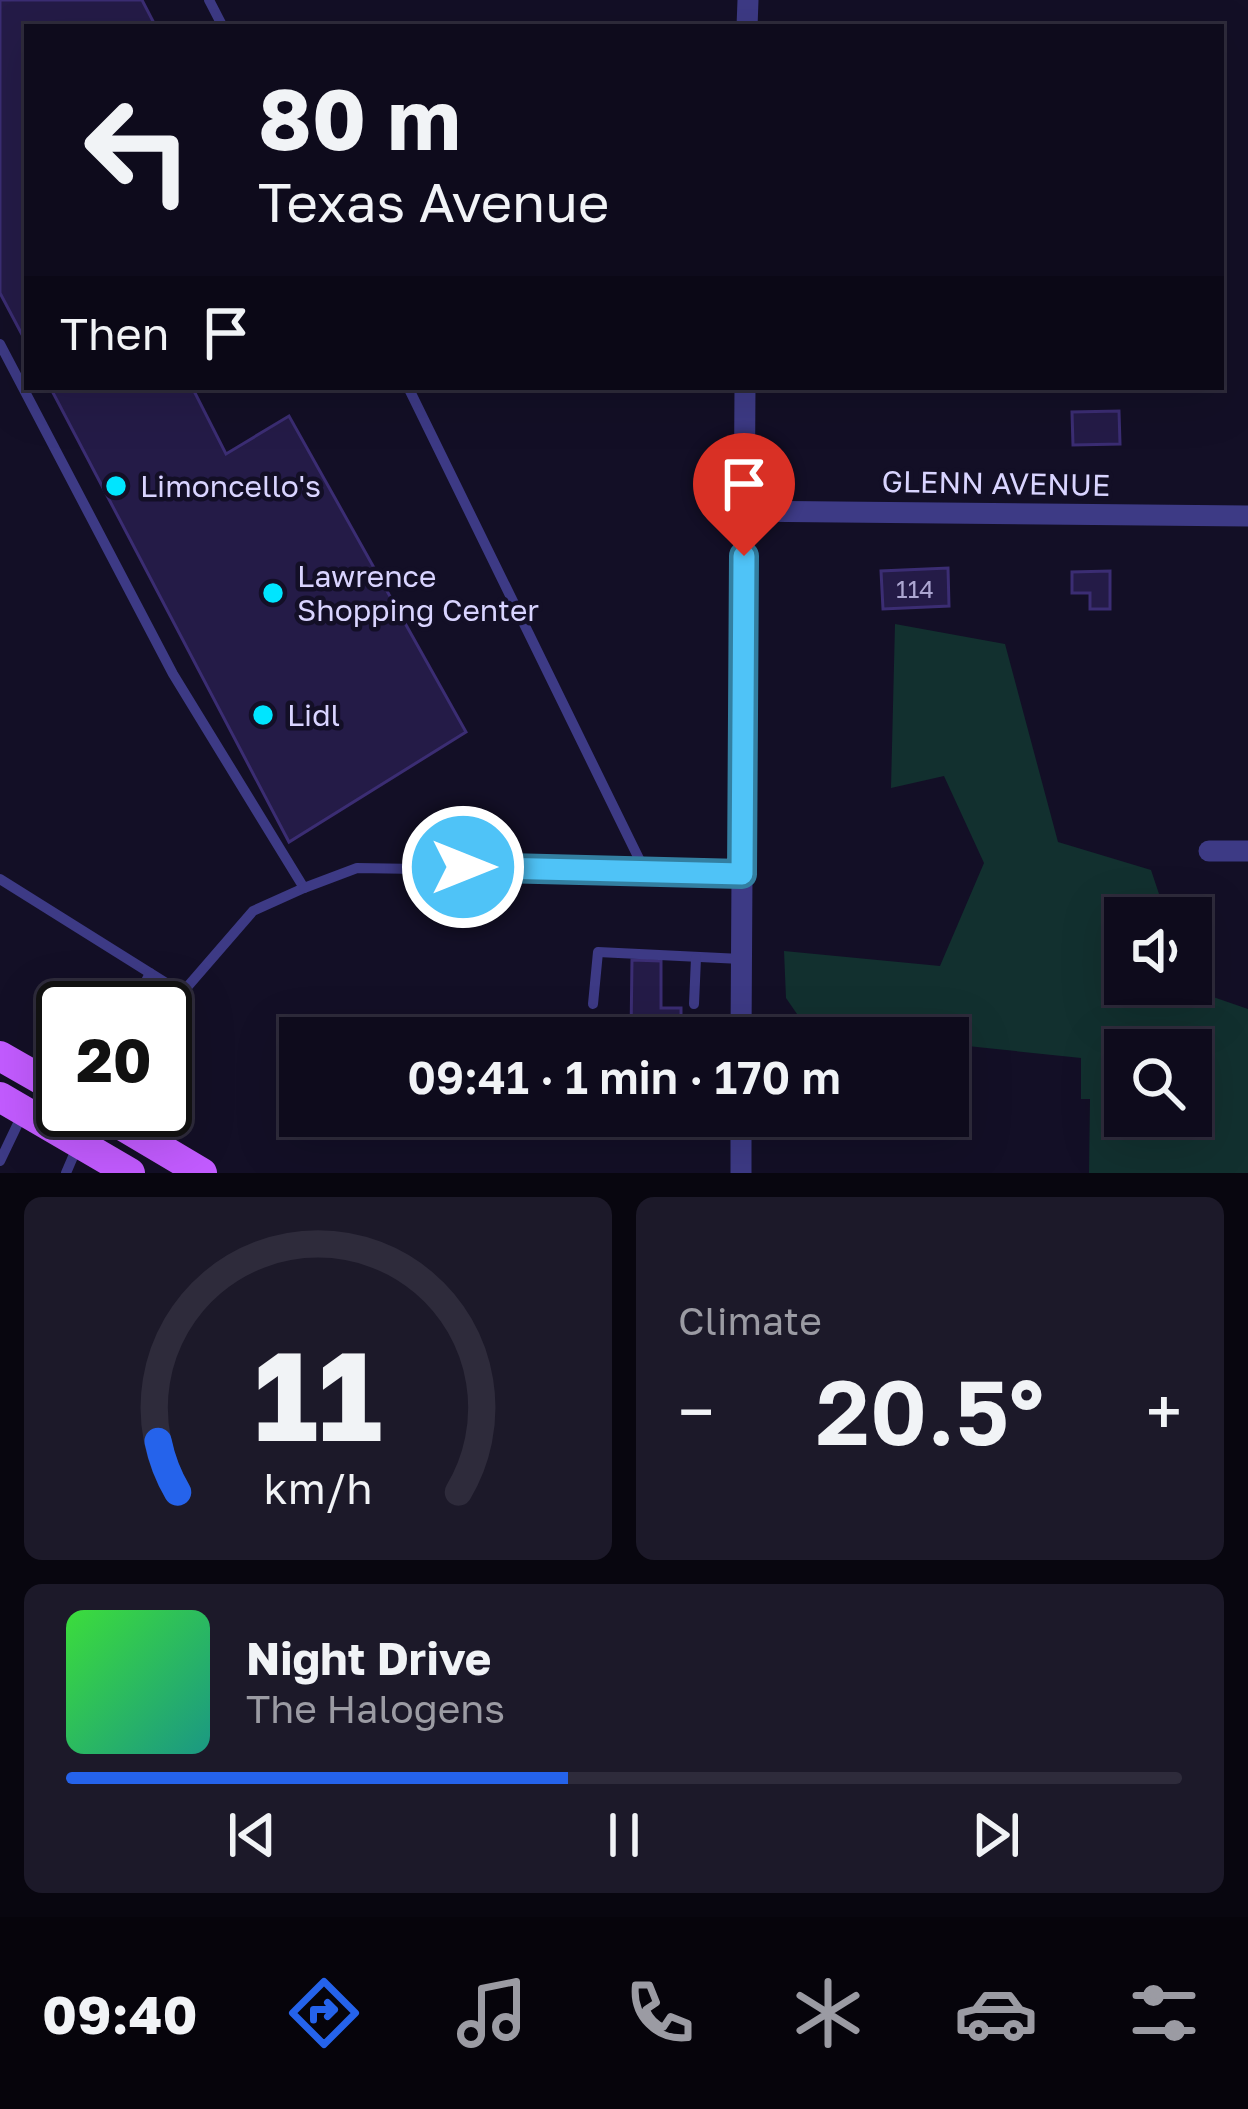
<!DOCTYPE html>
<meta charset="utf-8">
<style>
body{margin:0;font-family:"Golos Text",sans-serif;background:#1c1929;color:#f1f3f6;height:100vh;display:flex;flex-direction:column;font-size:45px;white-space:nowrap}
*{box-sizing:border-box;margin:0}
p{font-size:39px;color:#9b9ba3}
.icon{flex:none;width:66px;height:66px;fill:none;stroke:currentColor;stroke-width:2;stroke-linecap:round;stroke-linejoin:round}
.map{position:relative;height:1173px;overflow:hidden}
.details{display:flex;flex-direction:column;gap:24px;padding:24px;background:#08060f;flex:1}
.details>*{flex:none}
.hud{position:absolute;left:24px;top:24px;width:1200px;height:366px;border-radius:0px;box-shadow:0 12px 48px #0002,0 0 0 3px #2e2b3b;background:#0e0b1c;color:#f1f3f6;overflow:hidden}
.controls{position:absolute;left:1104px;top:897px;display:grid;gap:24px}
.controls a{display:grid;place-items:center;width:108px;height:108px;border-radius:0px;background:#0e0b1c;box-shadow:0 12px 48px #0002,0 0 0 3px #2e2b3b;font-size:60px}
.speed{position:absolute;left:36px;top:981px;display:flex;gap:24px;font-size:60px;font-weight:700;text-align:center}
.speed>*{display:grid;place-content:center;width:156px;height:156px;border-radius:50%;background:#0e0b1c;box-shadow:0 12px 48px #0002,0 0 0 3px #2e2b3b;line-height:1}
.speed .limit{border:6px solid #111;border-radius:18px;background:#fff;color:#111}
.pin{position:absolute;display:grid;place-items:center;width:102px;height:102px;color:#fff;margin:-123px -51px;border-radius:50% 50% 50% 0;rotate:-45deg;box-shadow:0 0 12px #0007}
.pin .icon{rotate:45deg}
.me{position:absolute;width:132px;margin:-66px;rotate:90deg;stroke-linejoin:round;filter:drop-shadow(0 0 9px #0008)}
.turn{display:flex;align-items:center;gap:42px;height:252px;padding:0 36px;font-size:54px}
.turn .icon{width:156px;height:156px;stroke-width:2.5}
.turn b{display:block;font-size:84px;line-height:102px}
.then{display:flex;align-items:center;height:114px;padding:0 36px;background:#0003;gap:24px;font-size:45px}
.big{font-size:90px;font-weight:600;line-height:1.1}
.details .tile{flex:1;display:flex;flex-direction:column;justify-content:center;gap:18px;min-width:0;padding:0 42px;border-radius:18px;background:#1c1929}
.details .dial{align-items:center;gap:0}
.dial svg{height:312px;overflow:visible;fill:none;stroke:#2e2b3b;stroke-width:7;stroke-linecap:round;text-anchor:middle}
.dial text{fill:#f1f3f6;stroke:none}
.song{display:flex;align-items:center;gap:36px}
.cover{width:144px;height:144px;border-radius:18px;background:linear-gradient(135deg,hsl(120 70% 55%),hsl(170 70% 35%))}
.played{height:12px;border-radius:6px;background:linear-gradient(90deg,#2563eb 45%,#2e2b3b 45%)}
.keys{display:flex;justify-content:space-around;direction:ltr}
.heat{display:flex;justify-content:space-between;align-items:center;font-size:66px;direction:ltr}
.details .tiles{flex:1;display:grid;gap:24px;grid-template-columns:1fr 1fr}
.tile:last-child{grid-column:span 2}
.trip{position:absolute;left:279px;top:1017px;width:690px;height:120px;border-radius:0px;background:#0e0b1c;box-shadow:0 12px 48px #0002,0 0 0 3px #2e2b3b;font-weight:600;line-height:120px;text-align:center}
.menu{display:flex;height:192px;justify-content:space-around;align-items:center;background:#06040b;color:#9b9ba3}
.menu .icon{width:84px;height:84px}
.menu .active{color:#2563eb}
.menu b{font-size:54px;color:#f1f3f6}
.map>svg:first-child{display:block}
.green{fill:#12302f;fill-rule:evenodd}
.building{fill:#241b47;stroke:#3b2d73;stroke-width:3}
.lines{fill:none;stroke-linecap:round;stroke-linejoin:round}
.service{stroke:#3d3a85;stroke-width:10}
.minor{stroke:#3d3a85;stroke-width:21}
.primary{stroke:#c25bff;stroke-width:30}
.route-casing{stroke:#337fa1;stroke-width:30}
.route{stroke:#4fc3f7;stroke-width:21}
.poi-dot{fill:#00e5ff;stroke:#130f26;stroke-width:4.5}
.labels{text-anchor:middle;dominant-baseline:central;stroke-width:9;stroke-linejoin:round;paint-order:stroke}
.number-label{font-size:24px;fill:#aca6d1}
.street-label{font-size:30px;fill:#d9d4ff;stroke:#130f26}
.poi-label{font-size:30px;fill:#d9d4ff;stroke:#130f26;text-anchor:start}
</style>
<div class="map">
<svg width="1248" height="1173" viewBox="0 0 1248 1173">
<rect width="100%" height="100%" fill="#130f26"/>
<path class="green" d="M 895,624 L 1005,644 L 1058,842 L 1151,870 L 1167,918 L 1125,918 L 1125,984 L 1188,984 L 1190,989 L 1248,1009 L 1248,1173 L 1089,1173 L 1090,1099 L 1081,1099 L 1081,1058 L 948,1044 L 948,1038 L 808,1030 L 786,998 L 784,951 L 940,966 L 984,863 L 944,776 L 891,788 ZM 1125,1050 L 1191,1050 L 1191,1116 L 1125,1116 Z"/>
<g class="building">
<path d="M 0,0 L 142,0 L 156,27 L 27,27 L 27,344 L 0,293 Z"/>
<path d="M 50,387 L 192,387 L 226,454 L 289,416 L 466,732 L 289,842 Z"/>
<path d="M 1119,411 L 1120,444 L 1073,445 L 1072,412 Z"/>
<path d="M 948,568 L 949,606 L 883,609 L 881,571 Z"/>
<path d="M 1110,571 L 1110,609 L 1090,609 L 1090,593 L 1072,593 L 1072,572 Z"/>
<path d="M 632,960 L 661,961 L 661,1008 L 681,1008 L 681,1035 L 631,1035 Z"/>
</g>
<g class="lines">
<g class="service">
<path d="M 209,0 L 223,27"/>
<path d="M 0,344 L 173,674 L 304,888 L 253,911 L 182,993 L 0,879"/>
<path d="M 408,387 L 644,869"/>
<path d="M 304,888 L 357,868 L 742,874"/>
<path d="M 593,1004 L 598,952 L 741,959"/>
<path d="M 694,1004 L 696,958"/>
<path d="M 133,1008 L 150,973"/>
<path d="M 165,1048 L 182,993"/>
<path d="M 159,1110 L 168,1148"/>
<path d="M 0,1161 L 22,1115"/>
<path d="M 66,1173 L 78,1145"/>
</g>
<g class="minor">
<path d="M 747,27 L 748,0"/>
<path d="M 744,511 L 1248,516"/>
<path d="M 1209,851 L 1248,851"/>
<path d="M 741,1038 L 745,387"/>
<path d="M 741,1116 L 741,1173"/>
</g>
<g class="primary">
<path d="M 0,1056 L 63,1092"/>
<path d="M 0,1097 L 130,1173"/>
<path d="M 96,1110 L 202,1173"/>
</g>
</g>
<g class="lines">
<g class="route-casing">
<path id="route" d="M 463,867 L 742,874 L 744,556"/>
</g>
<use href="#route" class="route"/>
</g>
<g class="poi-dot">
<circle cx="116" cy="486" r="12"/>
<circle cx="273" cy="593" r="12"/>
<circle cx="263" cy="715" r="12"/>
</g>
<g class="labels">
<g class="number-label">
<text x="915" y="588">114</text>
</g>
<g class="street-label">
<text transform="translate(996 483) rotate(1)">GLENN AVENUE</text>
</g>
<g class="poi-label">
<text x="140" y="486">Limoncello's</text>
<text x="297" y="576">Lawrence<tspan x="297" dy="34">Shopping Center</tspan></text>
<text x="287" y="715">Lidl</text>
</g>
</g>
</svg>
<div class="controls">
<a><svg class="icon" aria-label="sound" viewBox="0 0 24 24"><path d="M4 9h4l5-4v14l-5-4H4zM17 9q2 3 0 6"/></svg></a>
<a><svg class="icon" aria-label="search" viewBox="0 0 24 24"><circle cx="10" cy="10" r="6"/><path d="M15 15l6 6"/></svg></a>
</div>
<div class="speed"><div class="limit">20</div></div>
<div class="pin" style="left:744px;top:556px;background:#d93025"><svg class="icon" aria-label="arrive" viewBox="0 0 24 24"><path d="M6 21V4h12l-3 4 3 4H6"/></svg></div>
<svg class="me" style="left:463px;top:867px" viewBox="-20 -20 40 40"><circle r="17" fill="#4fc3f7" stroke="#fff" stroke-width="3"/><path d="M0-11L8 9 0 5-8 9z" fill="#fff"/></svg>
<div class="trip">09:41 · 1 min · 170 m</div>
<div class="hud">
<div class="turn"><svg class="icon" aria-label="left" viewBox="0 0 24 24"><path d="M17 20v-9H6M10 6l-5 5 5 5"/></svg><div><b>80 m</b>Texas Avenue</div></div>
<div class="then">Then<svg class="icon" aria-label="arrive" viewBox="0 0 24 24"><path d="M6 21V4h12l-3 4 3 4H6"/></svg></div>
</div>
</div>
<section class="details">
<div class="tiles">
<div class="tile dial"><svg viewBox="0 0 100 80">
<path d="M14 69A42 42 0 1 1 86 69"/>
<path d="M14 69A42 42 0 0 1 9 56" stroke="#2563eb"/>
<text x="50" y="56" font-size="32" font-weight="700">11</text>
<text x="50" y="72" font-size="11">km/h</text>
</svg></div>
<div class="tile"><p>Climate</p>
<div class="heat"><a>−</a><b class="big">20.5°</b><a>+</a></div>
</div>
<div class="tile">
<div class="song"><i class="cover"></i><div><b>Night Drive</b><p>The Halogens</p></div></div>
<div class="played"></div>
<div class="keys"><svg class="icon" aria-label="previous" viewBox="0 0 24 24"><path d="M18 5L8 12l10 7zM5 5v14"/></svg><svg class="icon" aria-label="pause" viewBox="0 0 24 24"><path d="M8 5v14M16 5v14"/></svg><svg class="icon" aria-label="next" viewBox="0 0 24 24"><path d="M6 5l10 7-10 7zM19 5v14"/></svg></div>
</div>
</div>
</section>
<nav class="menu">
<b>09:40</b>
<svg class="icon active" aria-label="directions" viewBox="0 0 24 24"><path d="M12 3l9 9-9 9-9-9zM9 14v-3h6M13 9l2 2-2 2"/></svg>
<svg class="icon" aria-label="music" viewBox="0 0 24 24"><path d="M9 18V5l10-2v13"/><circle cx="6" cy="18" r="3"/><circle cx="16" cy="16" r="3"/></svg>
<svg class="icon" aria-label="phone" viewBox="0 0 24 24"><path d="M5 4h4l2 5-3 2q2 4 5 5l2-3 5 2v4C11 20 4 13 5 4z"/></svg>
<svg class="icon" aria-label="climate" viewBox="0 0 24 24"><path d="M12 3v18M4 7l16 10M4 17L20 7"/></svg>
<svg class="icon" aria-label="car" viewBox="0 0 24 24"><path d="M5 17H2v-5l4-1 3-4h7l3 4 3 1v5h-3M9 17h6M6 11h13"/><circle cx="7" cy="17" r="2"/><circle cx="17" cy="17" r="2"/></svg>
<svg class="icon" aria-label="filters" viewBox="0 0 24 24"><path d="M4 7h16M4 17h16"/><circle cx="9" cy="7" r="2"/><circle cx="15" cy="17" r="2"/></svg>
</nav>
